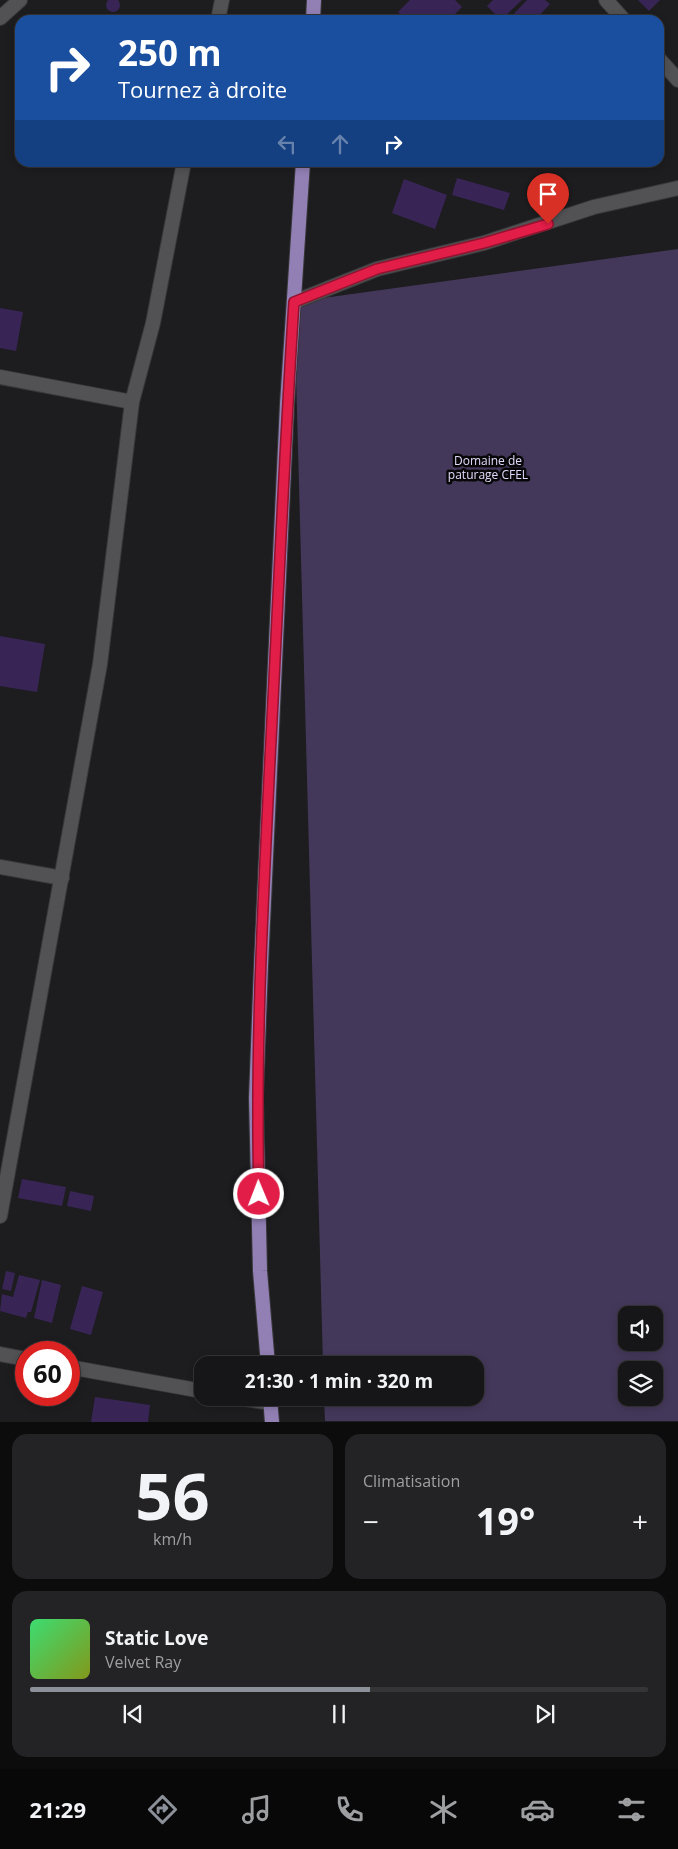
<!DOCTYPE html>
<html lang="fr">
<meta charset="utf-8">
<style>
body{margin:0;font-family:"Open Sans",sans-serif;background:#232224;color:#f1f3f6;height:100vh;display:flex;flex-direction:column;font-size:19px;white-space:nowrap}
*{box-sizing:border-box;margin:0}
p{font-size:16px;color:#9e9fa1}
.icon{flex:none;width:28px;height:28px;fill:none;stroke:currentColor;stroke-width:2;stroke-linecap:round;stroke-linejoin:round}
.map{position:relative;height:1422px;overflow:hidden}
.drawer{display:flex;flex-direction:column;gap:12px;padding:12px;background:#0c0c0d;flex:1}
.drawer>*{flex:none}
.top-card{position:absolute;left:15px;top:15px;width:649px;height:152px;border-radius:15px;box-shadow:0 2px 8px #0003,0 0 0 1px #353436;background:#1a4fa0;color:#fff;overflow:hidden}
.buttons{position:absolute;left:618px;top:1306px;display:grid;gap:10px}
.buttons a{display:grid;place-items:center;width:45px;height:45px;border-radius:10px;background:#161517;box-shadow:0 2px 8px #0003,0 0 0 1px #353436;font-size:25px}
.speed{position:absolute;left:15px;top:1341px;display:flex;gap:10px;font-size:25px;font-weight:700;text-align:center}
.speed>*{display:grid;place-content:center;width:65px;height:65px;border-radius:50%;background:#161517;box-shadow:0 2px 8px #0003,0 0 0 1px #353436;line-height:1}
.speed .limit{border:8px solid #d22;background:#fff;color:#111}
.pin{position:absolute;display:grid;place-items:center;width:42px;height:42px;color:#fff;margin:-51px -21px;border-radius:50% 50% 50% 0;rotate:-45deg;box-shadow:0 0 5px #0007}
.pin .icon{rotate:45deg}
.me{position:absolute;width:55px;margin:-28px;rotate:359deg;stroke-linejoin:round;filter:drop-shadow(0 0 4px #0008)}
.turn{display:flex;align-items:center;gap:18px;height:105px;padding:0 20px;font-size:22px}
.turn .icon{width:65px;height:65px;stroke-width:2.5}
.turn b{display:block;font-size:35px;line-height:42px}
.lanes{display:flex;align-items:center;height:48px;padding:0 20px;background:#0003;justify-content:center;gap:25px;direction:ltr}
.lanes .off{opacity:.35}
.big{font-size:38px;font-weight:700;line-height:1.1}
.drawer .widget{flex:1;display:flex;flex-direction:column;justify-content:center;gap:8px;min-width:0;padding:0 18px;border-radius:15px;background:#232224}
.drawer .dial{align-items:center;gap:0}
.dial b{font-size:65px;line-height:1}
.song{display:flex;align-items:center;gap:15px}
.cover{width:60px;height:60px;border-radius:8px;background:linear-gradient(135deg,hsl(140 70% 55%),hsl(70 70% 35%))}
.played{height:5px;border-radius:2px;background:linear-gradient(90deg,#8c9099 55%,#353436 55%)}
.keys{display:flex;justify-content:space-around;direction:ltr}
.heat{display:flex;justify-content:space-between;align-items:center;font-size:28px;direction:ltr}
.drawer .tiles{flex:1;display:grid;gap:12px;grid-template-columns:1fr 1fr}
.widget:last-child{grid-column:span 2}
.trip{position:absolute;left:194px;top:1356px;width:290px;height:50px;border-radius:15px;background:#161517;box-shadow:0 2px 8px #0003,0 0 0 1px #353436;font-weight:700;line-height:50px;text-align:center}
.dock{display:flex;height:80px;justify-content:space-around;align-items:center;background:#090809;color:#9e9fa1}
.dock .icon{width:35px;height:35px}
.dock .current{color:#8c9099}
.dock b{font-size:22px;color:#f1f3f6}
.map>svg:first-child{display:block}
.green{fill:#44385a;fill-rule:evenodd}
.building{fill:#382556}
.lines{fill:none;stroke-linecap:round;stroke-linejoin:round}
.minor-casing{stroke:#38383a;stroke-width:16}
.primary-casing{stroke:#38383a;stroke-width:16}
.minor{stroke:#525154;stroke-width:14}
.primary{stroke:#9280b5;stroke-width:14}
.route-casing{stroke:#92132f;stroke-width:12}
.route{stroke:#e11d48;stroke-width:9}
.labels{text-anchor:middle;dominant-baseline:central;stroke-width:5;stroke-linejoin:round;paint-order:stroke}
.park-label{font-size:12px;fill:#e2d8fa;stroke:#070708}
</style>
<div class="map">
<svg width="678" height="1422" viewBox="0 0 678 1422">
<rect width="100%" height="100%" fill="#1d1c1f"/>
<path class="green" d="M 678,249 L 678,1421 L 325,1421 L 324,1398 L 475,1398 L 475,1365 L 323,1365 L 294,302 ZM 626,1315 L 654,1315 L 654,1342 L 626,1342 ZM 626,1370 L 654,1370 L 654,1398 L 626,1398 Z"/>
<g class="building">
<circle cx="113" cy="5" r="7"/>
<path d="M 410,0 L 455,0 L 462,7 L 449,20 L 406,20 L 398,12 Z"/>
<path d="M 493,0 L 522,0 L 501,20 L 487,6 Z"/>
<path d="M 527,0 L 545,0 L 550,4 L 535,20 L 508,20 Z"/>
<path d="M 638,0 L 660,0 L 649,11 Z"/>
<path d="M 457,178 L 510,193 L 504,210 L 452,195 Z"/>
<path d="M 404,179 L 447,195 L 435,229 L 392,213 Z"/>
<path d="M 0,308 L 23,312 L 16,351 L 0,348 Z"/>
<path d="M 0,636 L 45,644 L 37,692 L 0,686 Z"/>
<path d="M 22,1179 L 66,1187 L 62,1206 L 18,1198 Z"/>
<path d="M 70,1191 L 94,1196 L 91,1211 L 67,1206 Z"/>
<path d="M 6,1271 L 15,1273 L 11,1291 L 2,1289 Z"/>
<path d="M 19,1275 L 40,1280 L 31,1312 L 28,1312 L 26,1318 L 0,1311 L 2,1294 L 13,1297 Z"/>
<path d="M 42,1280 L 61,1285 L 52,1323 L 34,1318 Z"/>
<path d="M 82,1286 L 103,1292 L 91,1335 L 70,1329 Z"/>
<path d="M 95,1397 L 150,1405 L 148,1422 L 91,1422 Z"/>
</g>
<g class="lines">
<g class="minor-casing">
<g id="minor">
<path d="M 606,0 L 624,20"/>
<path d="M 0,18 L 20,0"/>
<path d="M 218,20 L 222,0"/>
<path d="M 659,59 L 678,80"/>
<path d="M 294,302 L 377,269 L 484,243 L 594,207 L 678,188"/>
<path d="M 0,377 L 132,402"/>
<path d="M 0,867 L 62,878"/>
<path d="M 0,1216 L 100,664 L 132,402 L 153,323 L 184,162"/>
<path d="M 0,1354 L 26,1359"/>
<path d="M 69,1367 L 202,1391"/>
<path d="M 239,1398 L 271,1403"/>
</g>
</g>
<g class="primary-casing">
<g id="primary">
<path d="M 313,20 L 314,0"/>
<path d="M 268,1365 L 260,1271 L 256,1098 L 261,966 L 287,404 L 303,162"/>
<path d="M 270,1398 L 272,1422"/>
</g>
</g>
<use href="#minor" class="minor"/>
<use href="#primary" class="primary"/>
</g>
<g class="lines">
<g class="route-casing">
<path id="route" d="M 259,1194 C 255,1049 263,904 270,759 C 278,607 284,454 294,302 L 377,269 L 484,243 L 548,224"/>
</g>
<use href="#route" class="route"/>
</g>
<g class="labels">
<g class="park-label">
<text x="488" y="460">Domaine de<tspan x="488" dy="14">paturage CFEL</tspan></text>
</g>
</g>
</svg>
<div class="buttons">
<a><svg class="icon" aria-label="sound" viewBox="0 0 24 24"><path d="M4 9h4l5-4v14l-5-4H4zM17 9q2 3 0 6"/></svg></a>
<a><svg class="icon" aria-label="layers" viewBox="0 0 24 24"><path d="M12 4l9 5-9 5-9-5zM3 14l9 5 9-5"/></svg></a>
</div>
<div class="speed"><div class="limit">60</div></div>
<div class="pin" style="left:548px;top:224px;background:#d93025"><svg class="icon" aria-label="arrive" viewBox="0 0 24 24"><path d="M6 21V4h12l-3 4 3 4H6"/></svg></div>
<svg class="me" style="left:259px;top:1194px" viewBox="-20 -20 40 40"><circle r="17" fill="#e11d48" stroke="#fff" stroke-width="3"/><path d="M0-11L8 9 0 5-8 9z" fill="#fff"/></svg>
<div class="trip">21:30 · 1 min · 320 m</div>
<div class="top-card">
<div class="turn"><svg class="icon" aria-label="right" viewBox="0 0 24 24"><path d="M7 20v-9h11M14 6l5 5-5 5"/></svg><div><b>250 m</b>Tournez à droite</div></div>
<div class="lanes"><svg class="icon off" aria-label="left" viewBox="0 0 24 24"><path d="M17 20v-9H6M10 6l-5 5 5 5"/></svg><svg class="icon off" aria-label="ahead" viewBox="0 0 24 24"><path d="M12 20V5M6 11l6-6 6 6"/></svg><svg class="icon" aria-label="right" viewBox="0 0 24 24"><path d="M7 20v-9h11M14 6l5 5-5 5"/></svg></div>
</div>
</div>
<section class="drawer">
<div class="tiles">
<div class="widget dial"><b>56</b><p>km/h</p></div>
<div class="widget"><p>Climatisation</p>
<div class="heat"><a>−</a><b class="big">19°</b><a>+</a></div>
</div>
<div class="widget">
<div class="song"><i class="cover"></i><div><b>Static Love</b><p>Velvet Ray</p></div></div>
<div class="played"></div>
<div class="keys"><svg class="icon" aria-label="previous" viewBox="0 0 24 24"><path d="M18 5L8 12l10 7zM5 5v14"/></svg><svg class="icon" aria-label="pause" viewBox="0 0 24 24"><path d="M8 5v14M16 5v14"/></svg><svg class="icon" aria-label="next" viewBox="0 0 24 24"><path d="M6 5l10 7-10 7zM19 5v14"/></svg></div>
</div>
</div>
</section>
<nav class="dock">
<b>21:29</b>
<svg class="icon current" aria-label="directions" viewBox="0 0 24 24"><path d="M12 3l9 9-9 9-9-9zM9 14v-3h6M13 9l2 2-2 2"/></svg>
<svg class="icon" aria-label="music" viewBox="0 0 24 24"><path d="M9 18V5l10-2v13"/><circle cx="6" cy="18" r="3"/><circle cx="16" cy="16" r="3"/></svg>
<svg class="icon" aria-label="phone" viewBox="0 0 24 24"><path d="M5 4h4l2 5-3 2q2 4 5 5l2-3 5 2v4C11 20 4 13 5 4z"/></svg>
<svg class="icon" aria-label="climate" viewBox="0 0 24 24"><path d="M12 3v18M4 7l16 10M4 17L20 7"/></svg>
<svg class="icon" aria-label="car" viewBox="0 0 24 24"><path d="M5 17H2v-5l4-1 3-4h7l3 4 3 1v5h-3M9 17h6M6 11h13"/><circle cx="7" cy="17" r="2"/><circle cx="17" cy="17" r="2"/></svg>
<svg class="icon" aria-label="filters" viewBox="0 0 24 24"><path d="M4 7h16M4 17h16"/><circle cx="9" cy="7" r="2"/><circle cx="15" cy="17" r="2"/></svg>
</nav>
